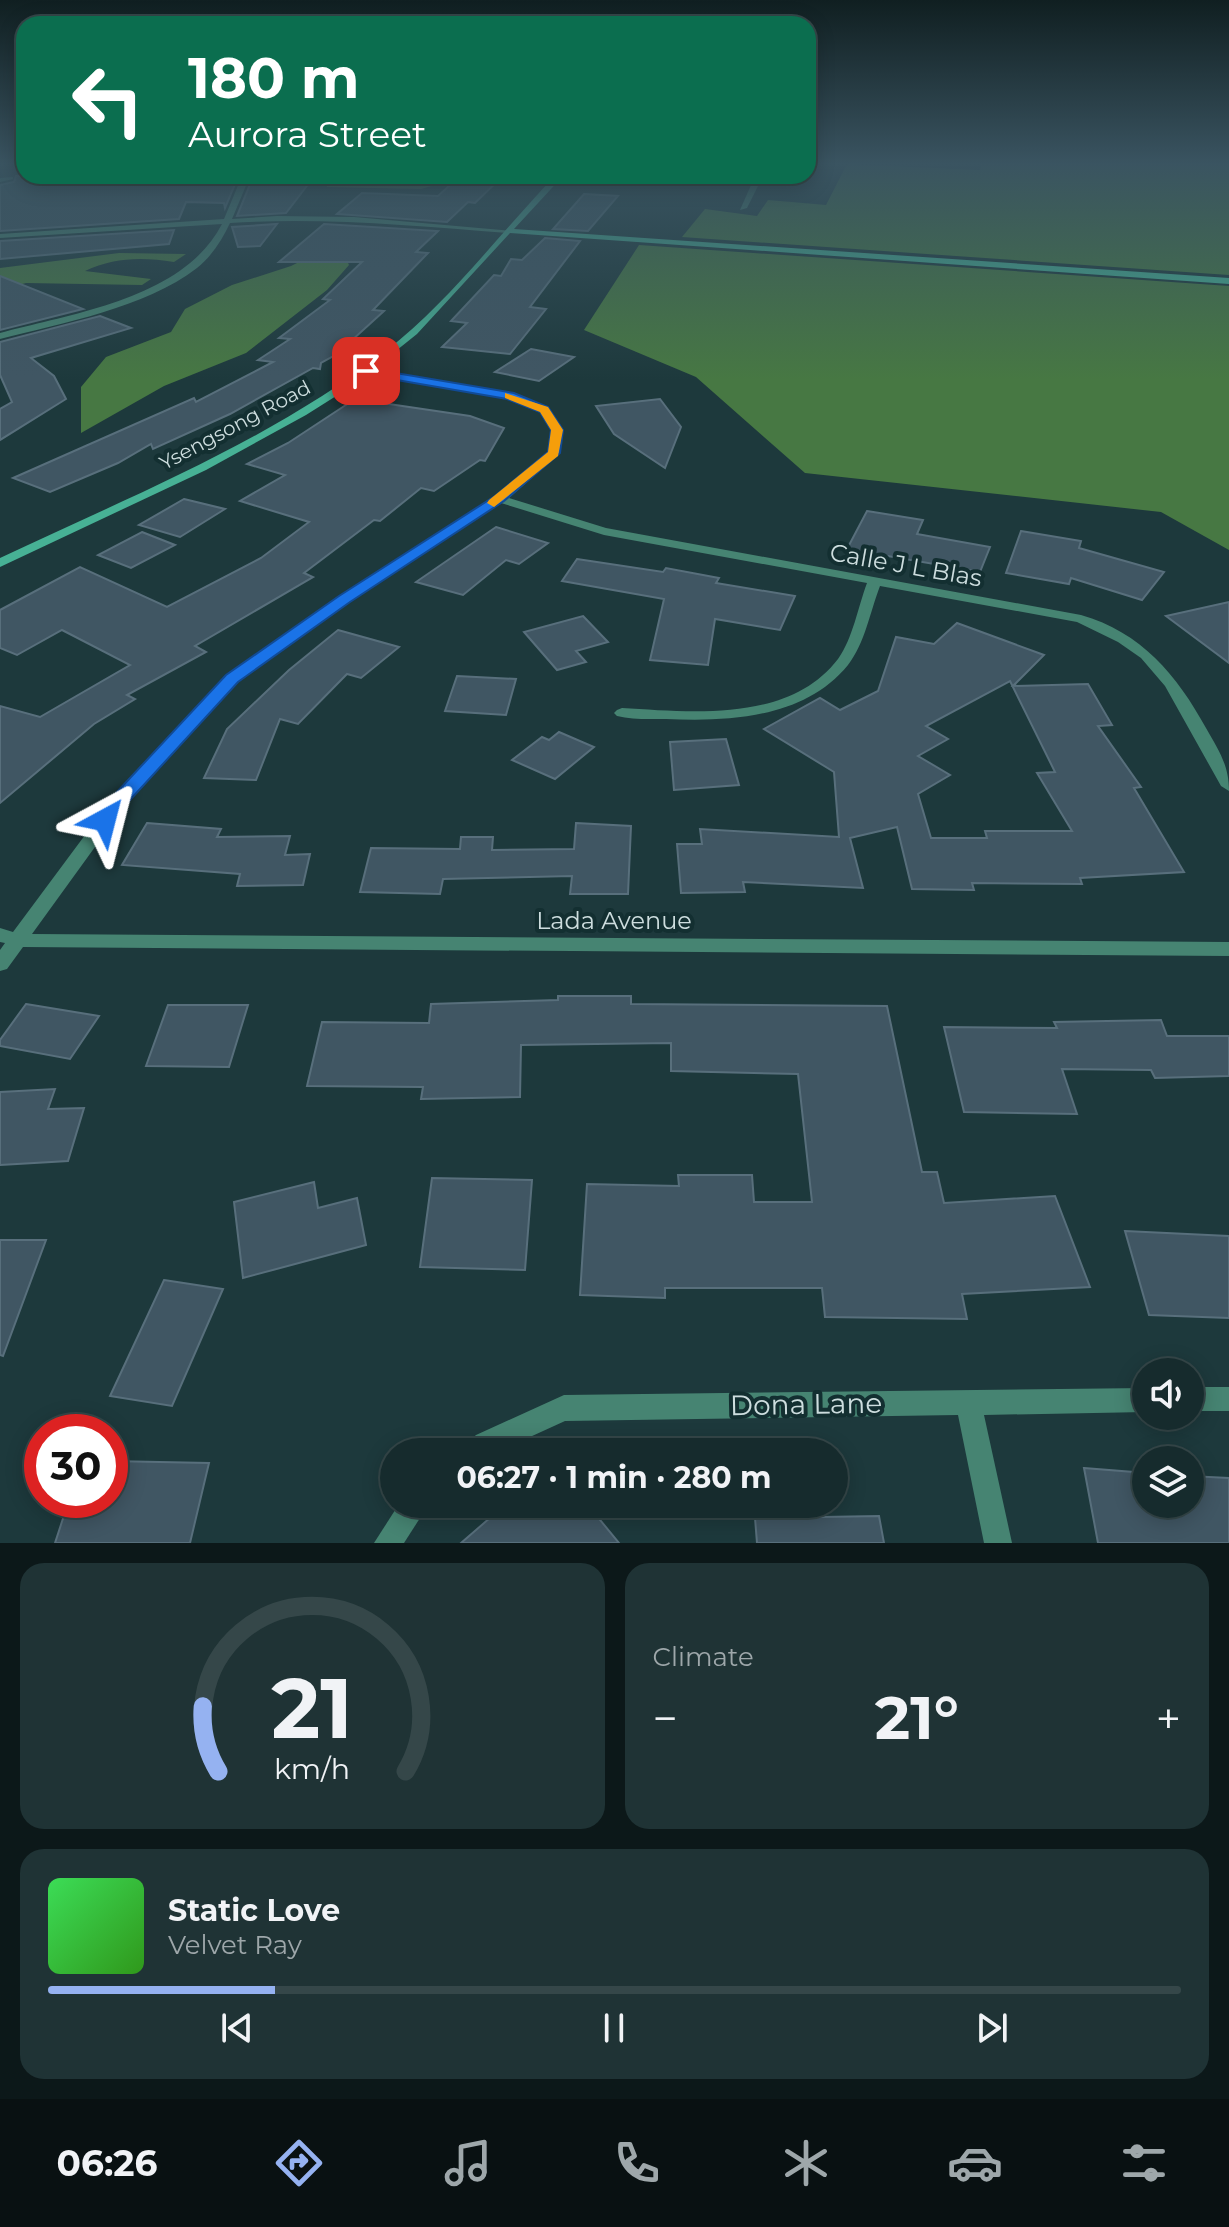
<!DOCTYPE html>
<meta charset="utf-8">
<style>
body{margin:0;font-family:Montserrat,sans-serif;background:#1f3335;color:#f1f3f6;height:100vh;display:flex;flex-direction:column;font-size:30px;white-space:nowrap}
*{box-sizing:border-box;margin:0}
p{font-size:26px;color:#9ea7aa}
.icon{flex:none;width:44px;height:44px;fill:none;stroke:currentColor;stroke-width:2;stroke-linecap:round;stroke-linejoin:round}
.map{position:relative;height:1543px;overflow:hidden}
.sheet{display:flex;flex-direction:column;gap:20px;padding:20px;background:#0c1819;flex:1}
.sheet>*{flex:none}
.hud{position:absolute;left:16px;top:16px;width:800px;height:168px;border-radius:24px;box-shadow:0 4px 20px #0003,0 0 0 2px #354749;background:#0b6e4f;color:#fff;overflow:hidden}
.tools{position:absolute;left:1132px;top:1358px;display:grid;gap:16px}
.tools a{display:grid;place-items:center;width:72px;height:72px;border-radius:50%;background:#162b2d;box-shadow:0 4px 20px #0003,0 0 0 2px #354749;font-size:40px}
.speed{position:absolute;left:24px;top:1414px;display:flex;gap:16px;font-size:40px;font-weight:700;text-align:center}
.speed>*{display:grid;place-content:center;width:104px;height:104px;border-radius:50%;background:#162b2d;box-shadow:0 4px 20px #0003,0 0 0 2px #354749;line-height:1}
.speed .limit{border:12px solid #d22;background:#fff;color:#111}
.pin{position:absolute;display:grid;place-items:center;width:68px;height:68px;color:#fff;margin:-34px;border-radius:16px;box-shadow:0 4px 12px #0006}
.me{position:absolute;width:88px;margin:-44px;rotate:38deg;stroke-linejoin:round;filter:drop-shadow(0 0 6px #0008)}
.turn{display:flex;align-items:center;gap:28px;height:168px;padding:0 40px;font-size:36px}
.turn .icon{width:104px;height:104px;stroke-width:2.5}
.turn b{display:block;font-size:56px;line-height:68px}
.big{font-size:60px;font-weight:700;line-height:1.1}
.sheet .widget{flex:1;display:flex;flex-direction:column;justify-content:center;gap:12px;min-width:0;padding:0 28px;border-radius:24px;background:#1f3335}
.sheet .dial{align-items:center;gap:0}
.dial svg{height:208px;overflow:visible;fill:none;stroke:#354749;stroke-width:7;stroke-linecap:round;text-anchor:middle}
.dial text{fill:#f1f3f6;stroke:none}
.song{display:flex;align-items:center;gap:24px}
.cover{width:96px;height:96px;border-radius:12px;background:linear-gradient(135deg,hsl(130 70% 55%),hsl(110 70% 35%))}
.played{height:8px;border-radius:4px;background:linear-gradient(90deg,#95b2f1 20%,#354749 20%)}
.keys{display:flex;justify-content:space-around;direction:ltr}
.heat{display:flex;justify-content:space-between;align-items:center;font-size:44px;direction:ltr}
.sheet .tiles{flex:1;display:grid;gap:20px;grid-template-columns:1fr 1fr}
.widget:last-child{grid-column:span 2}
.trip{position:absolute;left:380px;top:1438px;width:468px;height:80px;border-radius:40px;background:#162b2d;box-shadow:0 4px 20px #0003,0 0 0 2px #354749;font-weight:700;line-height:80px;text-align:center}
.tab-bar{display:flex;height:128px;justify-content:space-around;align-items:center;background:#091112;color:#9ea7aa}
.tab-bar .icon{width:56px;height:56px}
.tab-bar .current{color:#95b2f1}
.tab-bar b{font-size:36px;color:#f1f3f6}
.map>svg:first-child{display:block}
.forest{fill:#477843}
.building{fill:#405663;stroke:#586f7c;stroke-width:2;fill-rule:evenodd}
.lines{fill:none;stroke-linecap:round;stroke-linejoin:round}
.minor{fill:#468472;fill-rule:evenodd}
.secondary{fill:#47b195;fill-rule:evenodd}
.route{fill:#1a73e8;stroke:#114b97;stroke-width:2}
.slow{fill:#f59e0b}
.labels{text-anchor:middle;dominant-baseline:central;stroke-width:8;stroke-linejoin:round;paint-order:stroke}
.far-street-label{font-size:20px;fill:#cdddde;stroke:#132f31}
.street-label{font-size:24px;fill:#cdddde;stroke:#132f31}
.near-street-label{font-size:28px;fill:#cdddde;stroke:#132f31}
</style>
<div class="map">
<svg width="1229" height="1543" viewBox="0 0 1229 1543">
<rect width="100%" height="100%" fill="#1d393c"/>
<g class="forest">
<path d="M 847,164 L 980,170 L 981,164 L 1229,164 L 1229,275 L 682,237 L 705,209 L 757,216 L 768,200 L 826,205 Z"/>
<path d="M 328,176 L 408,176 L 453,180 L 421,189 L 327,187 Z"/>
<path d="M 639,245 L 1229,286 L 1229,550 L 1161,512 L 805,473 L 696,377 L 584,330 Z"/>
<path d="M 321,251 L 345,256 L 349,265 L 327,290 L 246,353 L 164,386 L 81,433 L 81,387 L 106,357 L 171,332 L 185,309 L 232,285 L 291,266 Z"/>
<path d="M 119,253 L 186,254 L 174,262 C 143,257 114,257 85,271 L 151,279 L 142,285 L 26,283 L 0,290 L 0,268 Z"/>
</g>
<g class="building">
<path d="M 16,176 L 218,176 L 238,177 L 225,208 L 224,203 L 186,202 L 179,219 L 0,231 L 0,185 L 14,182 Z"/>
<path d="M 460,176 L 503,176 L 475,203 L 468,202 L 447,222 L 337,214 L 362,193 L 438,196 Z"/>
<path d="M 253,177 L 313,178 L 286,213 L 237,216 Z"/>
<path d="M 584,194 L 618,196 L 588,231 L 553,229 Z"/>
<path d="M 277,224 L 260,246 L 238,247 L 232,227 Z"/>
<path d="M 324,224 L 438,231 L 416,252 L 428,253 L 373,310 L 384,311 L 350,342 L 344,341 L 348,348 L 321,363 L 320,369 L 313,368 L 230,414 L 153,449 L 151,444 L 118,463 L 50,492 L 13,478 L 194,398 L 196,402 L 273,362 L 258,360 L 290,339 L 279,338 L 330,300 L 323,299 L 362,262 L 279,262 Z"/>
<path d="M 174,230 L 169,244 L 0,259 L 0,241 Z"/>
<path d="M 545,238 L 580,241 L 530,307 L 546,309 L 510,354 L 442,347 L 467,323 L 451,321 L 494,275 L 501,276 L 511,259 L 522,260 Z"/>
<path d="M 0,276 L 83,309 L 0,330 Z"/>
<path d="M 100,316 L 131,328 L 31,358 L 54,376 L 66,399 L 0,440 L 0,409 L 12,402 L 0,375 L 0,342 Z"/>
<path d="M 531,349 L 574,357 L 539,381 L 495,372 Z"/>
<path d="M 355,399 L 470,416 L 504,428 L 485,461 L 480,460 L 434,491 L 421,488 L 380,521 L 374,520 L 304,573 L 313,577 L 195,646 L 206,652 L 127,695 L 135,699 L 94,724 L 0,803 L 0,706 L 40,717 L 130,665 L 62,630 L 17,655 L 0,648 L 0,610 L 80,567 L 167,607 L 261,558 L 309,522 L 240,501 L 285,475 L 247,464 L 288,443 Z"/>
<path d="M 660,399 L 681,427 L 665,468 L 614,434 L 596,406 Z"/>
<path d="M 184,499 L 225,509 L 180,537 L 139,525 Z"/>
<path d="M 867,511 L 923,520 L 917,534 L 990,547 L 980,572 L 847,549 Z"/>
<path d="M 496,527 L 548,543 L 519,564 L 506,560 L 463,595 L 416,582 Z"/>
<path d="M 1021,531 L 1081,541 L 1079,548 L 1164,572 L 1142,600 L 1071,578 L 1069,584 L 1006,573 Z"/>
<path d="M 142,532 L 175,545 L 131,568 L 98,555 Z"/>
<path d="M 577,559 L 663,572 L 666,568 L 719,578 L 716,583 L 795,596 L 780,630 L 715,619 L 708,665 L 650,660 L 664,599 L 562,581 Z"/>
<path d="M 1229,602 L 1229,663 L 1166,616 Z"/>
<path d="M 583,616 L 608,642 L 576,651 L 586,662 L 557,670 L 524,632 Z"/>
<path d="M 957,623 L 1044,655 L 1013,686 L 1088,684 L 1112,725 L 1098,726 L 1141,787 L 1134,788 L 1184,872 L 1080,878 L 1082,884 L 972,883 L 974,890 L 912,889 L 897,827 L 850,838 L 863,888 L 743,882 L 745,892 L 681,893 L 677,844 L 702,844 L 700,829 L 839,837 L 834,772 L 764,729 L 820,698 L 840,710 L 878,691 L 896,637 L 934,644 ZM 1010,681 L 1055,772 L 1037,773 L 1072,831 L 985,831 L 987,838 L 931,838 L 918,794 L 950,775 L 918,756 L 948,739 L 926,726 Z"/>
<path d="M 338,630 L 399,647 L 361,678 L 347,674 L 298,724 L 280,719 L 256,780 L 204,778 L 227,729 L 289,670 Z"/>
<path d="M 457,676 L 516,679 L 506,715 L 445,711 Z"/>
<path d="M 559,732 L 594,747 L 555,779 L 512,760 L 542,737 L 549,740 Z"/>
<path d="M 726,739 L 739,785 L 674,790 L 670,742 Z"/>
<path d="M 147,823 L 221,829 L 217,837 L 290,836 L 285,855 L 310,854 L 303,885 L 237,886 L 240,874 L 122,865 Z"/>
<path d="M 576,823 L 631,826 L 628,894 L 570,894 L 572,876 L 443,879 L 440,894 L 360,892 L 371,848 L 460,849 L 461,837 L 493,837 L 492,850 L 574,849 Z"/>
<path d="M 558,996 L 631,996 L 631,1004 L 887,1006 L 922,1172 L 937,1172 L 944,1203 L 1055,1196 L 1090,1287 L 962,1294 L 967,1319 L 825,1317 L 822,1288 L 665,1288 L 665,1298 L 580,1295 L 587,1184 L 679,1186 L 678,1175 L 752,1175 L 754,1202 L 812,1202 L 798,1074 L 671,1071 L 671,1043 L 521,1045 L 520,1097 L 421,1099 L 423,1087 L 307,1086 L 322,1022 L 429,1023 L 431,1004 L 558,1000 Z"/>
<path d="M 26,1004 L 99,1016 L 70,1059 L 0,1046 L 0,1040 Z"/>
<path d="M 168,1005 L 248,1005 L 229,1067 L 146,1066 Z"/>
<path d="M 1161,1020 L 1167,1036 L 1229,1036 L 1229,1076 L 1155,1078 L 1151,1070 L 1062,1069 L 1077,1114 L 964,1112 L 944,1027 L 1057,1028 L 1054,1022 Z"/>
<path d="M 55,1089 L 48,1109 L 84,1108 L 68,1161 L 0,1165 L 0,1092 Z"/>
<path d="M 432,1178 L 532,1180 L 525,1270 L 420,1267 Z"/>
<path d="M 314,1182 L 318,1208 L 357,1198 L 366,1245 L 243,1278 L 234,1202 Z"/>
<path d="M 1125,1231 L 1229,1236 L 1229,1318 L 1149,1315 Z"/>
<path d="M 0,1240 L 46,1240 L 3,1356 L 0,1355 Z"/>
<path d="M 164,1280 L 223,1289 L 172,1406 L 110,1396 Z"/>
<path d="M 110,1461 L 209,1463 L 190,1543 L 55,1543 L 69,1500 L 110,1500 Z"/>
<path d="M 1084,1468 L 1146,1473 L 1146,1504 L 1190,1504 L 1190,1476 L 1229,1478 L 1229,1543 L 1098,1543 Z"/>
<path d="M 506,1504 L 587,1504 L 619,1543 L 461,1543 Z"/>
<path d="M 879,1516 L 884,1543 L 757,1543 L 755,1518 Z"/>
</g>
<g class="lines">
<g class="minor">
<path d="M 242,176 L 250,176 L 232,219 L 277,216 L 354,217 L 512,231 L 508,233 C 415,226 323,217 230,223 C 222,240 212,256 197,268 C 145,308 62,323 0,339 L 0,333 C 74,313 184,298 222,224 L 0,238 L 0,234 L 224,219 Z"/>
<path d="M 755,176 L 763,176 L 747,208 L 740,210 Z"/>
<path d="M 13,177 L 13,179 L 0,182 L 0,178 Z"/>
<path d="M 366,368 L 514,394 L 548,408 L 562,430 L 560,453 L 509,498 L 606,528 L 1081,615 C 1141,632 1177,675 1206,728 C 1219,751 1229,765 1229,791 L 1221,786 L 1165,686 L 1141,658 L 1118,642 L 1077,622 L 880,586 C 870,612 865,643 848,665 C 805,718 729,722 666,719 C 650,719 632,720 617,716 L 614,713 L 617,710 L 622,708 C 692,712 789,723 838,659 C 853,638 858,607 867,583 L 604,535 L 501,503 L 350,602 L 237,682 L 129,800 L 32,934 L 1229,942 L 1229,956 L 23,947 L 7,969 L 0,971 L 0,950 L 5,943 L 0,942 L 0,928 L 13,932 L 117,792 L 227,676 L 340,596 L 496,496 L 549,452 L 552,430 L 540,412 L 507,399 L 362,373 L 362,369 Z"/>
<rect x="1190" y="1387" width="39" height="24"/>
<path d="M 1146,1388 L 1146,1412 L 984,1415 L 1012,1543 L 984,1543 L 958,1415 L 565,1421 L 497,1452 L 463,1452 L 467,1443 L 476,1435 L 564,1395 Z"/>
<path d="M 399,1504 L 429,1504 L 404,1543 L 374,1543 Z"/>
</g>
<path class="secondary" d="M 555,176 L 563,176 L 514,229 L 1229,278 L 1229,284 L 510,233 L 417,334 L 352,386 L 306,415 L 206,470 L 0,567 L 0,558 C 131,496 270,441 386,351 C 450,301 499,234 555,176 Z"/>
</g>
<linearGradient id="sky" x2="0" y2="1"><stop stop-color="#101f21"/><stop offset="0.43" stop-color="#3a5461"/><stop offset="1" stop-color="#3a5461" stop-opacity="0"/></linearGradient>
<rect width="1229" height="380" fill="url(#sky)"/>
<path class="route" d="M 366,368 L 514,393 L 548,407 L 563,430 L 560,453 L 504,501 L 350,602 L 238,682 L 130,800 L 112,824 L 99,824 L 96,820 L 117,792 L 226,675 L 339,596 L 495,496 L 548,452 L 551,430 L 540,412 L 507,399 L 362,374 Z"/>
<path class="slow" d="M 505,393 L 548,407 L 563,430 L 558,456 L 494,507 L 487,503 L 489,500 L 548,452 L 551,430 L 540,412 L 505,398 Z"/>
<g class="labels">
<g class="far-street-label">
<text transform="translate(235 425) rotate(-28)">Ysengsong Road</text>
</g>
<g class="street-label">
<text transform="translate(906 565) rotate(10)">Calle J L Blas</text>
<text x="614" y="920">Lada Avenue</text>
</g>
<g class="near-street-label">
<text transform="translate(806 1404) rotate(-1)">Dona Lane</text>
</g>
</g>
</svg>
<div class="tools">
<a><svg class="icon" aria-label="sound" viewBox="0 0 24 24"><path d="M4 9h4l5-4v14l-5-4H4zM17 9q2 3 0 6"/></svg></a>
<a><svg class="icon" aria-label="layers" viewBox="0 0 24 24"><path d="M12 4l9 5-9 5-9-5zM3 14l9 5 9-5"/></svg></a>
</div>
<div class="speed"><div class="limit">30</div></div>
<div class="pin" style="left:366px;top:371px;background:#d93025"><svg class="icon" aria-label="arrive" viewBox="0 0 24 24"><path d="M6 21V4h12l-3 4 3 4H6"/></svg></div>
<svg class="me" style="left:105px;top:820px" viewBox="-20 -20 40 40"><path d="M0-17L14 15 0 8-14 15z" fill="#1a73e8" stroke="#fff" stroke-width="4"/></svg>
<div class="trip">06:27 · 1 min · 280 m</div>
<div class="hud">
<div class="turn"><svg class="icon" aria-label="left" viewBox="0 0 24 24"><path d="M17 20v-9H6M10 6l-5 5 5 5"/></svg><div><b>180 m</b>Aurora Street</div></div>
</div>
</div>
<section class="sheet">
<div class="tiles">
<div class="widget dial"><svg viewBox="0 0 100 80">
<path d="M14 69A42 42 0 1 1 86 69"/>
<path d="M14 69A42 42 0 0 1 8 44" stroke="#95b2f1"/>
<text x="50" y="56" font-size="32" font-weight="700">21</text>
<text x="50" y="72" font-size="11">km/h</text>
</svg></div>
<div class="widget"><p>Climate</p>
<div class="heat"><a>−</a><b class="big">21°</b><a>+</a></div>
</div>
<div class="widget">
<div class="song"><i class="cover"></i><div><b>Static Love</b><p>Velvet Ray</p></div></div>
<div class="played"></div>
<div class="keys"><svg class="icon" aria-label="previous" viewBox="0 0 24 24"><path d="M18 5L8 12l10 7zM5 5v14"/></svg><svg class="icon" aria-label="pause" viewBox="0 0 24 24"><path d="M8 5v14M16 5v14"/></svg><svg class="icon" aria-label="next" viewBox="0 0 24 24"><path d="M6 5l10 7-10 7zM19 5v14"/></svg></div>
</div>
</div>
</section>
<nav class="tab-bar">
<b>06:26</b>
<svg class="icon current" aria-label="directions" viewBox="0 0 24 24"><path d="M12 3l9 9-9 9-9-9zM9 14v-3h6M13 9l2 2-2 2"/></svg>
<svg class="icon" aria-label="music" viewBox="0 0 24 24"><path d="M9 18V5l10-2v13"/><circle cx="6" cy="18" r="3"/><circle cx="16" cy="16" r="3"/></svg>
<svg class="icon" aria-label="phone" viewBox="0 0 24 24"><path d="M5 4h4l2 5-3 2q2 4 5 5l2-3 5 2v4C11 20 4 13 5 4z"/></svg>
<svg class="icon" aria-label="climate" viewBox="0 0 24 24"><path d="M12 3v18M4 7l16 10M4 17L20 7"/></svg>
<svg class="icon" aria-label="car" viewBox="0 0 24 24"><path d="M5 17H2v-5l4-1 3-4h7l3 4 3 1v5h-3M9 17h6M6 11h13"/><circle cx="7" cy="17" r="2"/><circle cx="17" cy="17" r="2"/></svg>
<svg class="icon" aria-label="filters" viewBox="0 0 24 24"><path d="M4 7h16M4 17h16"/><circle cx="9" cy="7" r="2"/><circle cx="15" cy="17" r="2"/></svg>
</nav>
